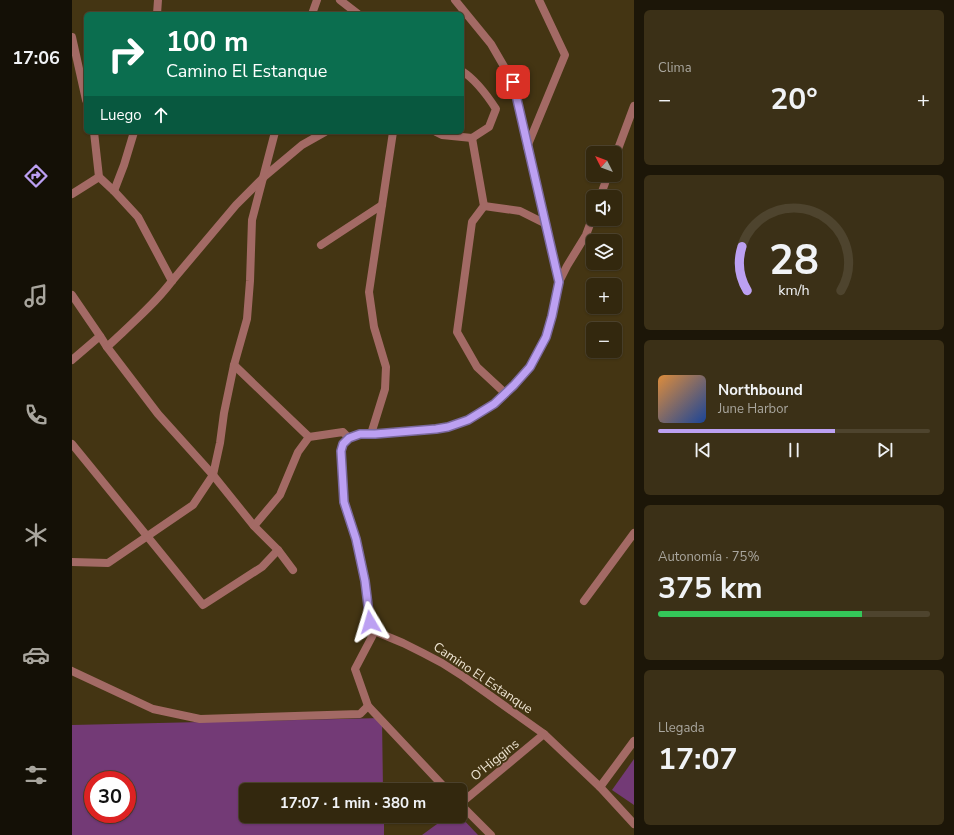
<!DOCTYPE html>
<html lang="es">
<meta charset="utf-8">
<style>
body{margin:0;font-family:"Nunito Sans",sans-serif;background:#3b3017;color:#f1f3f6;height:100vh;display:flex;flex-direction:column;font-size:15px;white-space:nowrap}
*{box-sizing:border-box;margin:0}
p{font-size:13px;color:#a9a69e}
.icon{flex:none;width:22px;height:22px;fill:none;stroke:currentColor;stroke-width:2;stroke-linecap:round;stroke-linejoin:round}
.map{position:relative;flex:1;overflow:hidden}
.details{display:flex;flex-direction:column;gap:10px;padding:10px;background:#1c1608;width:320px}
.details>*{flex:none}
.hud{position:absolute;left:12px;top:12px;width:380px;height:122px;border-radius:6px;box-shadow:0 1px 3px #0004,0 0 0 1px #4e442e;background:#0b6e4f;color:#fff;overflow:hidden}
.needle{width:26px;rotate:312deg}
.tools{position:absolute;left:514px;top:146px;display:grid;gap:8px}
.tools a{display:grid;place-items:center;width:36px;height:36px;border-radius:6px;background:#33280e;box-shadow:0 1px 3px #0004,0 0 0 1px #4e442e;font-size:20px}
.speed{position:absolute;left:12px;top:771px;display:flex;gap:8px;font-size:20px;font-weight:700;text-align:center}
.speed>*{display:grid;place-content:center;width:52px;height:52px;border-radius:50%;background:#33280e;box-shadow:0 1px 3px #0004,0 0 0 1px #4e442e;line-height:1}
.speed .limit{border:6px solid #d22;background:#fff;color:#111}
.pin{position:absolute;display:grid;place-items:center;width:34px;height:34px;color:#fff;margin:-17px;border-radius:8px;box-shadow:0 2px 6px #0006}
.me{position:absolute;width:44px;margin:-22px;rotate:353deg;stroke-linejoin:round;filter:drop-shadow(0 0 3px #0008)}
.turn{display:flex;align-items:center;gap:14px;height:84px;padding:0 16px;font-size:18px}
.turn .icon{width:52px;height:52px;stroke-width:2.5}
.turn b{display:block;font-size:28px;line-height:34px}
.then{display:flex;align-items:center;height:38px;padding:0 16px;background:#0003;gap:8px;font-size:15px}
.big{font-size:30px;font-weight:700;line-height:1.1}
.details .widget{flex:1;display:flex;flex-direction:column;justify-content:center;gap:6px;min-width:0;padding:0 14px;border-radius:6px;background:#3b3017}
.details .dial{align-items:center;gap:0}
.dial svg{height:104px;overflow:visible;fill:none;stroke:#4e442e;stroke-width:7;stroke-linecap:round;text-anchor:middle}
.dial text{fill:#f1f3f6;stroke:none}
.song{display:flex;align-items:center;gap:12px}
.cover{width:48px;height:48px;border-radius:6px;background:linear-gradient(135deg,hsl(30 70% 55%),hsl(220 70% 35%))}
.played{height:4px;border-radius:2px;background:linear-gradient(90deg,#bca0f2 65%,#4e442e 65%)}
.keys{display:flex;justify-content:space-around;direction:ltr}
.heat{display:flex;justify-content:space-between;align-items:center;font-size:22px;direction:ltr}
.charge{height:6px;border-radius:3px;background:linear-gradient(90deg,#34c759 75%,#4e442e 0)}
.trip{position:absolute;left:167px;top:783px;width:228px;height:40px;border-radius:6px;background:#33280e;box-shadow:0 1px 3px #0004,0 0 0 1px #4e442e;font-weight:700;line-height:40px;text-align:center}
main{display:flex;flex:1;min-height:0}
.tabs{display:flex;flex-direction:column;width:72px;justify-content:space-around;align-items:center;background:#141006;color:#a9a69e}
.tabs .icon{width:28px;height:28px}
.tabs .current{color:#bca0f2}
.tabs b{font-size:18px;color:#f1f3f6}
.map>svg:first-child{display:block}
.green{fill:#733a76;fill-rule:evenodd}
.lines{fill:none;stroke-linecap:round;stroke-linejoin:round}
.street{stroke:#a36a65;stroke-width:8}
.route-casing{stroke:#7a689d;stroke-width:10}
.route{stroke:#bca0f2;stroke-width:7}
.labels{text-anchor:middle;dominant-baseline:central;stroke-width:4;stroke-linejoin:round;paint-order:stroke}
.street-label{font-size:13px;fill:#ede3d1;stroke:#443513}
</style>
<main>
<nav class="tabs">
<b>17:06</b>
<svg class="icon current" aria-label="directions" viewBox="0 0 24 24"><path d="M12 3l9 9-9 9-9-9zM9 14v-3h6M13 9l2 2-2 2"/></svg>
<svg class="icon" aria-label="music" viewBox="0 0 24 24"><path d="M9 18V5l10-2v13"/><circle cx="6" cy="18" r="3"/><circle cx="16" cy="16" r="3"/></svg>
<svg class="icon" aria-label="phone" viewBox="0 0 24 24"><path d="M5 4h4l2 5-3 2q2 4 5 5l2-3 5 2v4C11 20 4 13 5 4z"/></svg>
<svg class="icon" aria-label="climate" viewBox="0 0 24 24"><path d="M12 3v18M4 7l16 10M4 17L20 7"/></svg>
<svg class="icon" aria-label="car" viewBox="0 0 24 24"><path d="M5 17H2v-5l4-1 3-4h7l3 4 3 1v5h-3M9 17h6M6 11h13"/><circle cx="7" cy="17" r="2"/><circle cx="17" cy="17" r="2"/></svg>
<svg class="icon" aria-label="filters" viewBox="0 0 24 24"><path d="M4 7h16M4 17h16"/><circle cx="9" cy="7" r="2"/><circle cx="15" cy="17" r="2"/></svg>
</nav>
<div class="map">
<svg width="562" height="835" viewBox="0 0 562 835">
<rect width="100%" height="100%" fill="#443513"/>
<g class="green">
<path d="M 310,718 L 311,790 L 174,790 L 174,816 L 312,816 L 312,835 L 0,835 L 0,725 ZM 21,780 L 55,780 L 55,814 L 21,814 Z"/>
<path d="M 562,759 L 562,805 L 540,790 Z"/>
<path d="M 376,816 L 388,816 L 406,835 L 350,835 Z"/>
</g>
<g class="lines">
<g class="street">
<path d="M 268,0 L 286,14"/>
<path d="M 383,0 L 419,44 L 441,82 L 487,282 L 480,316 L 474,337 L 458,367 L 442,385 L 422,404 L 396,420 L 376,427 L 352,430 L 303,434 L 288,434 L 277,438 L 271,445 L 269,451 L 272,502 L 284,539 L 293,581 L 298,622 L 300,627 L 307,633 L 331,643 L 351,653 L 370,663 L 392,677 L 472,734 L 528,787 L 562,824"/>
<path d="M 85,14 L 86,0"/>
<path d="M 240,14 L 245,0"/>
<path d="M 0,37 L 14,100"/>
<path d="M 22,132 L 27,177 L 42,191 L 66,217 L 100,281"/>
<path d="M 364,132 L 370,135 L 400,138 L 417,127 L 424,109 C 415,95 404,80 390,71"/>
<path d="M 400,138 L 412,206 L 400,222 L 385,332 L 405,367 L 433,393"/>
<path d="M 455,147 L 493,55 L 467,0"/>
<path d="M 543,157 L 562,106"/>
<path d="M 42,191 L 52,165 L 62,132"/>
<path d="M 0,194 L 27,177"/>
<path d="M 528,197 L 536,175"/>
<path d="M 412,206 L 448,211 L 474,224"/>
<path d="M 249,245 L 310,205"/>
<path d="M 487,282 L 495,266 L 514,235 L 521,216"/>
<path d="M 0,295 L 28,336 L 35,347 L 86,414 L 141,475 L 182,526 L 206,550 L 221,570"/>
<path d="M 35,347 C 57,326 81,306 100,281 L 164,205 L 193,176 L 230,145 L 253,132"/>
<path d="M 0,360 L 28,336"/>
<path d="M 162,365 L 237,437"/>
<path d="M 299,434 L 313,389 L 314,367 L 302,327 L 297,292 L 321,132"/>
<path d="M 0,444 L 75,536 L 131,605 L 190,567 L 206,550"/>
<path d="M 182,526 L 208,495 L 226,452 L 237,437 L 271,432 L 277,438"/>
<path d="M 0,562 L 36,563 L 121,505 L 141,475 L 148,443 L 152,413 L 162,365 L 175,319 L 178,281 L 180,220 L 203,132"/>
<path d="M 512,601 L 562,533"/>
<path d="M 303,631 L 283,669 L 296,706 L 375,790"/>
<path d="M 0,671 L 81,709 L 128,719 L 288,714 L 296,706"/>
<path d="M 528,787 L 562,741"/>
<path d="M 388,804 L 472,734"/>
<path d="M 388,804 L 419,835"/>
</g>
</g>
<g class="lines">
<g class="route-casing">
<path id="route" d="M 298,622 L 293,581 L 284,539 L 272,502 L 269,451 L 271,444 L 277,438 L 288,434 L 303,434 L 364,429 L 376,427 L 396,420 L 422,404 L 442,385 L 458,367 L 474,337 L 480,316 L 487,282 L 441,82"/>
</g>
<use href="#route" class="route"/>
</g>
<g class="labels">
<g class="street-label">
<text transform="translate(411 678) rotate(34)">Camino El Estanque</text>
<text transform="translate(423 760) rotate(-39)">O'Higgins</text>
</g>
</g>
</svg>
<div class="tools">
<a><svg class="needle" viewBox="-14 -14 28 28"><path d="M0-13l5 13h-10z" fill="#e53935"/><path d="M0 13l5-13h-10z" fill="#a9a69e"/></svg></a>
<a><svg class="icon" aria-label="sound" viewBox="0 0 24 24"><path d="M4 9h4l5-4v14l-5-4H4zM17 9q2 3 0 6"/></svg></a>
<a><svg class="icon" aria-label="layers" viewBox="0 0 24 24"><path d="M12 4l9 5-9 5-9-5zM3 14l9 5 9-5"/></svg></a>
<a>+</a>
<a>−</a>
</div>
<div class="speed"><div class="limit">30</div></div>
<div class="pin" style="left:441px;top:82px;background:#d93025"><svg class="icon" aria-label="arrive" viewBox="0 0 24 24"><path d="M6 21V4h12l-3 4 3 4H6"/></svg></div>
<svg class="me" style="left:298px;top:622px" viewBox="-20 -20 40 40"><path d="M0-17L14 15 0 8-14 15z" fill="#bca0f2" stroke="#fff" stroke-width="4"/></svg>
<div class="trip">17:07 · 1 min · 380 m</div>
<div class="hud">
<div class="turn"><svg class="icon" aria-label="right" viewBox="0 0 24 24"><path d="M7 20v-9h11M14 6l5 5-5 5"/></svg><div><b>100 m</b>Camino El Estanque</div></div>
<div class="then">Luego<svg class="icon" aria-label="ahead" viewBox="0 0 24 24"><path d="M12 20V5M6 11l6-6 6 6"/></svg></div>
</div>
</div>
<section class="details">
<div class="widget"><p>Clima</p>
<div class="heat"><a>−</a><b class="big">20°</b><a>+</a></div>
</div>
<div class="widget dial"><svg viewBox="0 0 100 80">
<path d="M14 69A42 42 0 1 1 86 69"/>
<path d="M14 69A42 42 0 0 1 10 35" stroke="#bca0f2"/>
<text x="50" y="56" font-size="32" font-weight="700">28</text>
<text x="50" y="72" font-size="11">km/h</text>
</svg></div>
<div class="widget">
<div class="song"><i class="cover"></i><div><b>Northbound</b><p>June Harbor</p></div></div>
<div class="played"></div>
<div class="keys"><svg class="icon" aria-label="previous" viewBox="0 0 24 24"><path d="M18 5L8 12l10 7zM5 5v14"/></svg><svg class="icon" aria-label="pause" viewBox="0 0 24 24"><path d="M8 5v14M16 5v14"/></svg><svg class="icon" aria-label="next" viewBox="0 0 24 24"><path d="M6 5l10 7-10 7zM19 5v14"/></svg></div>
</div>
<div class="widget"><p>Autonomía · 75%</p><b class="big">375 km</b><div class="charge"></div></div>
<div class="widget"><p>Llegada</p><b class="big">17:07</b></div>
</section>
</main>
